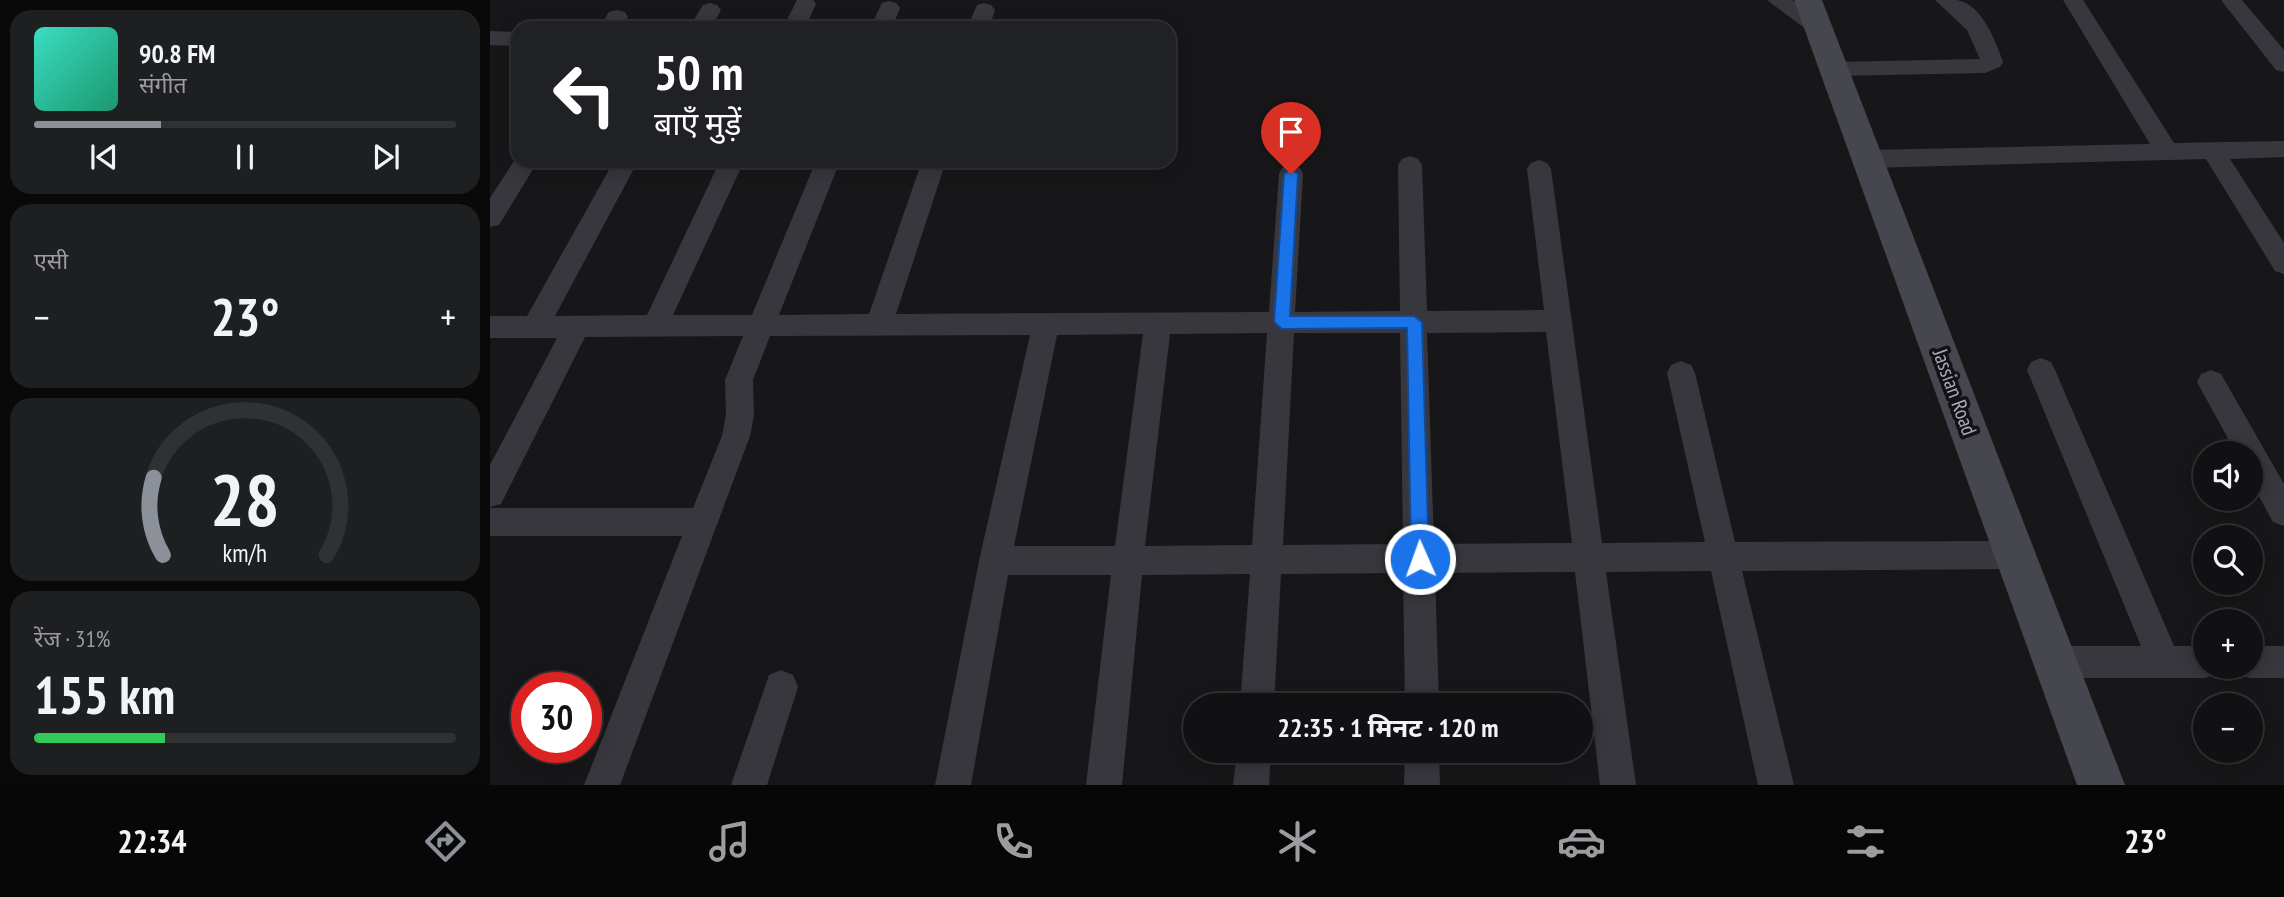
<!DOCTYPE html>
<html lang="hi">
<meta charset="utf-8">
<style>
body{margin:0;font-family:"PT Sans Narrow","Noto Sans Devanagari",sans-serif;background:#1e1f21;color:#f1f3f6;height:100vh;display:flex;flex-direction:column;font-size:26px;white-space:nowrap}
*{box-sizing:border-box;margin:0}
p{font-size:23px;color:#9c9da0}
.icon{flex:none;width:38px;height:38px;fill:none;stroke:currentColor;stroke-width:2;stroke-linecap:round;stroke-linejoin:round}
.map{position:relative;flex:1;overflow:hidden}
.sheet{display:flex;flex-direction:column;gap:10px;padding:10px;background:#09090a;width:490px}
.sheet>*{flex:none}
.top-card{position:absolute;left:21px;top:21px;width:665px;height:147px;border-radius:21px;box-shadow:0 4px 18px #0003,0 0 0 2px #303133;background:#202124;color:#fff;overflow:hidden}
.fabs{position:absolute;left:1703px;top:441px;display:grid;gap:14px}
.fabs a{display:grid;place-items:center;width:70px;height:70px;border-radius:50%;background:#111113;box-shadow:0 4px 18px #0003,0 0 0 2px #303133;font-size:35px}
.speed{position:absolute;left:21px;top:672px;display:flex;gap:14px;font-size:35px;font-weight:700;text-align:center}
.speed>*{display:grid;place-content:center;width:91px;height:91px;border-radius:50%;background:#111113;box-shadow:0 4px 18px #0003,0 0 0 2px #303133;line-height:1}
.speed .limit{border:10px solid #d22;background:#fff;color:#111}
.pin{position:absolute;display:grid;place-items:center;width:60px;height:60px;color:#fff;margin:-72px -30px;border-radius:50% 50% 50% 0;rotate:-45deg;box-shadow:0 0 7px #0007}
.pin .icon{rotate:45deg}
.me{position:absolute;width:77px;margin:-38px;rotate:358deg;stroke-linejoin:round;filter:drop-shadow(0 0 5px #0008)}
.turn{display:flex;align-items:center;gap:24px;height:147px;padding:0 28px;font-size:32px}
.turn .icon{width:91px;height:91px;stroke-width:2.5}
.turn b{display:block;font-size:49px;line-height:60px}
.big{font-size:52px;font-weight:700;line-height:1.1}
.sheet .widget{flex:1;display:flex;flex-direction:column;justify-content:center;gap:10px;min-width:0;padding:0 24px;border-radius:21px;background:#1e1f21}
.sheet .dial{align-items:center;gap:0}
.dial svg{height:182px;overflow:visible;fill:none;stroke:#303133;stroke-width:7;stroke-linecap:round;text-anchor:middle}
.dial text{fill:#f1f3f6;stroke:none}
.song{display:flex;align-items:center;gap:21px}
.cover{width:84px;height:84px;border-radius:10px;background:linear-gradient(135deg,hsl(170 70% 55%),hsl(160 70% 35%))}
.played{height:7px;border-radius:4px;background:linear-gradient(90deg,#8c9099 30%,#303133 30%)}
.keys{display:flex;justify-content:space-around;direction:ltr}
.heat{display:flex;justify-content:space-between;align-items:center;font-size:38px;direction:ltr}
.charge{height:10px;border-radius:5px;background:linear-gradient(90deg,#34c759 31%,#303133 0)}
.trip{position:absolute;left:693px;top:693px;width:410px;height:70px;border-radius:35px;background:#111113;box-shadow:0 4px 18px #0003,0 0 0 2px #303133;font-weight:700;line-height:70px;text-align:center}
.menu{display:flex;height:112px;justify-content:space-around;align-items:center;background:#070708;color:#9c9da0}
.menu .icon{width:49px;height:49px}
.menu .active{color:#8c9099}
.menu b{font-size:32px;color:#f1f3f6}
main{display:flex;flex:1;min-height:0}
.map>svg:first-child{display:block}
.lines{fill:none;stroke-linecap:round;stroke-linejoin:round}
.street{fill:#38373e;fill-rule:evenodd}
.secondary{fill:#45464e;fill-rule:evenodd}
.route{fill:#1a73e8;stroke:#114b97;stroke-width:2}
.labels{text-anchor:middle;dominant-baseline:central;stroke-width:7;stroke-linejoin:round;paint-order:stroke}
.street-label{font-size:21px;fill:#a8aab9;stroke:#121214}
</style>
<main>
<section class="sheet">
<div class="widget">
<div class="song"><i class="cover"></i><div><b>90.8 FM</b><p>संगीत</p></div></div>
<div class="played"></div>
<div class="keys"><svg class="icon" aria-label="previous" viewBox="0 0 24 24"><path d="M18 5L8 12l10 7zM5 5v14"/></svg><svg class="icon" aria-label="pause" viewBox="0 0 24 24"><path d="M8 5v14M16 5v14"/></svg><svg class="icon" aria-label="next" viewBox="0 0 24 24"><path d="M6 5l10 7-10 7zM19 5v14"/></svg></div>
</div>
<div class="widget"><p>एसी</p>
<div class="heat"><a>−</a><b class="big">23°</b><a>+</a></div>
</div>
<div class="widget dial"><svg viewBox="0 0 100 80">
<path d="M14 69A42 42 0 1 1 86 69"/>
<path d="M14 69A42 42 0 0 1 10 35" stroke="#8c9099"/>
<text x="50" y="56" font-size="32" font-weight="700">28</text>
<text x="50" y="72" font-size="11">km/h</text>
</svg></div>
<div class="widget"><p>रेंज · 31%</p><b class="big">155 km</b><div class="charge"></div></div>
</section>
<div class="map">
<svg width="1794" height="785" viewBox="0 0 1794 785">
<rect width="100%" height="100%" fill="#171719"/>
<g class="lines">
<g class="street">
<path d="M 307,0 L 323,0 L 326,4 L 315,28 L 293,28 Z"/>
<path d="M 1277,0 L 1302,0 L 1337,23 L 1340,28 L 1337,33 L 1321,33 Z"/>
<path d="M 1445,0 C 1452,0 1460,0 1467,0 C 1492,4 1506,42 1513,62 L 1510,67 L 1495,73 L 1344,76 L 1336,74 L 1333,69 L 1336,64 L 1344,62 L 1490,59 L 1477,30 Z"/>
<path d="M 1573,0 L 1593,0 L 1684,143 L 1794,141 L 1794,157 L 1740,159 L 1794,243 L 1794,274 L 1785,271 L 1716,159 L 1377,168 L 1369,165 L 1365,159 L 1369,153 L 1377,150 L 1660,144 Z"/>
<path d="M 1731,0 L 1752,0 L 1794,50 L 1794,72 L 1786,70 Z"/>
<path d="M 399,1 L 406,3 L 410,8 L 402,28 L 380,28 L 392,3 Z"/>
<path d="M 220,3 L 227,5 L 231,10 L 221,28 L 199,28 L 213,5 Z"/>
<path d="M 494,3 L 501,5 L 505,10 L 499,28 L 477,28 L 487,5 Z"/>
<path d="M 127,10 L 135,12 L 138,17 L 131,28 L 109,28 L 119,12 Z"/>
<path d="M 0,31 L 28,32 L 28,46 L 0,45 Z"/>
<path d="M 28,155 L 28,161 L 48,161 L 9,225 L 0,227 L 0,198 Z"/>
<path d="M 920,156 L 928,159 L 932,165 L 937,311 L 1054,310 L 1037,169 L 1041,163 L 1049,160 L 1057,163 L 1061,169 L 1112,543 L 1215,542 L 1177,373 L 1181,365 L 1191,361 L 1201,365 L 1205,373 L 1245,542 L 1525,541 L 1536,545 L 1540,555 L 1536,565 L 1525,569 L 1252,571 L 1304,785 L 1268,785 L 1221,571 L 1116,572 L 1146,785 L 1110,785 L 1085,572 L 945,573 L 949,705 L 915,705 L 913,573 L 791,574 L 784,705 L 750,705 L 760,574 L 652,575 L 632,785 L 596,785 L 621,575 L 518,575 L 481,785 L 445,785 L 489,561 L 540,335 L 280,336 L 263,380 L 264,415 L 260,436 L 130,785 L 94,785 L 192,536 L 0,536 L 0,508 L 203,508 L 232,436 L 236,415 L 235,380 L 253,336 L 95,337 L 11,504 L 0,507 L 0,465 L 67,338 L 0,338 L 0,316 L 37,316 L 124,161 L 148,161 L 65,316 L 157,315 L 230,161 L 254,161 L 183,315 L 262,315 L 326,161 L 350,161 L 289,315 L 379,314 L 432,161 L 456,161 L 406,314 L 779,312 L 789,174 L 792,168 L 801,165 L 810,168 L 813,174 L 805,312 L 910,311 L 908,165 L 912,159 ZM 1056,332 L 1082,543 L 944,544 L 937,333 ZM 777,333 L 762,545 L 655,546 L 680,334 ZM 804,333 L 910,333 L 913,544 L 793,545 ZM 653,334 L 625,546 L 524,546 L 567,335 Z"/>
<path d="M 1551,358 L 1561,362 L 1565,370 L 1684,646 L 1715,646 L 1715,667 L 1729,667 L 1727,674 L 1715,678 L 1565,678 L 1553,674 L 1549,662 L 1553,650 L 1565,646 L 1651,646 L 1537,370 L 1541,362 Z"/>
<path d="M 1721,370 L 1731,374 L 1794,484 L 1794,526 L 1783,522 L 1760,480 L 1760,453 L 1746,453 L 1707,382 L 1711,374 Z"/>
<path d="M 1760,646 L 1794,646 L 1794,678 L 1760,678 L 1748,674 L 1746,667 L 1760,667 Z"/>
<path d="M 291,670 L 303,675 L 308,687 L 277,785 L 241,785 L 279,675 Z"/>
<path d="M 747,751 L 781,751 L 779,785 L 743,785 Z"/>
<path d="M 915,751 L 949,751 L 950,785 L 914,785 Z"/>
</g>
<path class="secondary" d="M 1304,0 L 1332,0 L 1635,785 L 1587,785 Z"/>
</g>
<path class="route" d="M 801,169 L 808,174 L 800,316 L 924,316 L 932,322 L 939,559 L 936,564 L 930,567 L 924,564 L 921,559 L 917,328 L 792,329 L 784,322 L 794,174 Z"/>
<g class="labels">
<g class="street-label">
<text transform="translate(1465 392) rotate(70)">Jassian Road</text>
</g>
</g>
</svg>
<div class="fabs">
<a><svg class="icon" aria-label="sound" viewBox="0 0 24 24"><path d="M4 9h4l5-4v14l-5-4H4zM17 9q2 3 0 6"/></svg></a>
<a><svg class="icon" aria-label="search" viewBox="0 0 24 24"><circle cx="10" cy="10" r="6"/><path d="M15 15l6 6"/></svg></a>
<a>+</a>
<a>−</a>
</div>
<div class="speed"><div class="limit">30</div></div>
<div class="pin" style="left:801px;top:174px;background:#d93025"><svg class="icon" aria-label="arrive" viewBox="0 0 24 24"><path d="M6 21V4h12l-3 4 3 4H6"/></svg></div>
<svg class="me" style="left:930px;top:559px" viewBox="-20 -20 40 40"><circle r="17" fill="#1a73e8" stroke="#fff" stroke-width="3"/><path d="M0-11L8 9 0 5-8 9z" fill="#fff"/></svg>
<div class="trip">22:35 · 1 मिनट · 120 m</div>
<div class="top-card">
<div class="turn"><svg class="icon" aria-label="left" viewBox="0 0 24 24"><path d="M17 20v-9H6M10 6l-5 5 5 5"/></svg><div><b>50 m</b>बाएँ मुड़ें</div></div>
</div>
</div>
</main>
<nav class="menu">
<b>22:34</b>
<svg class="icon active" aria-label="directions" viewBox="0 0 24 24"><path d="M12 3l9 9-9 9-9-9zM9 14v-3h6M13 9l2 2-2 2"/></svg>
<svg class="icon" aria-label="music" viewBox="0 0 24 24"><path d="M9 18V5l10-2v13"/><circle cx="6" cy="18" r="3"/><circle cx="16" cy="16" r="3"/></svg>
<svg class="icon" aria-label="phone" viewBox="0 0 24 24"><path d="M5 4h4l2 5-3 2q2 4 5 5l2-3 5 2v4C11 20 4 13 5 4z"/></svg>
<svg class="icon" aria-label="climate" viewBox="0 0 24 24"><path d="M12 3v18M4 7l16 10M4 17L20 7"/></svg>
<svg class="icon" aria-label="car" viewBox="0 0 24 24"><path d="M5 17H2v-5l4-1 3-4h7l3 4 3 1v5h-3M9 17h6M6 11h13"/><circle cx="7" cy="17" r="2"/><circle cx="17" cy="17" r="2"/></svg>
<svg class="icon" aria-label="filters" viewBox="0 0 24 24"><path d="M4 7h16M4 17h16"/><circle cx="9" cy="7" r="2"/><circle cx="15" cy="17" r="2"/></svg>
<b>23°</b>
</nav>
